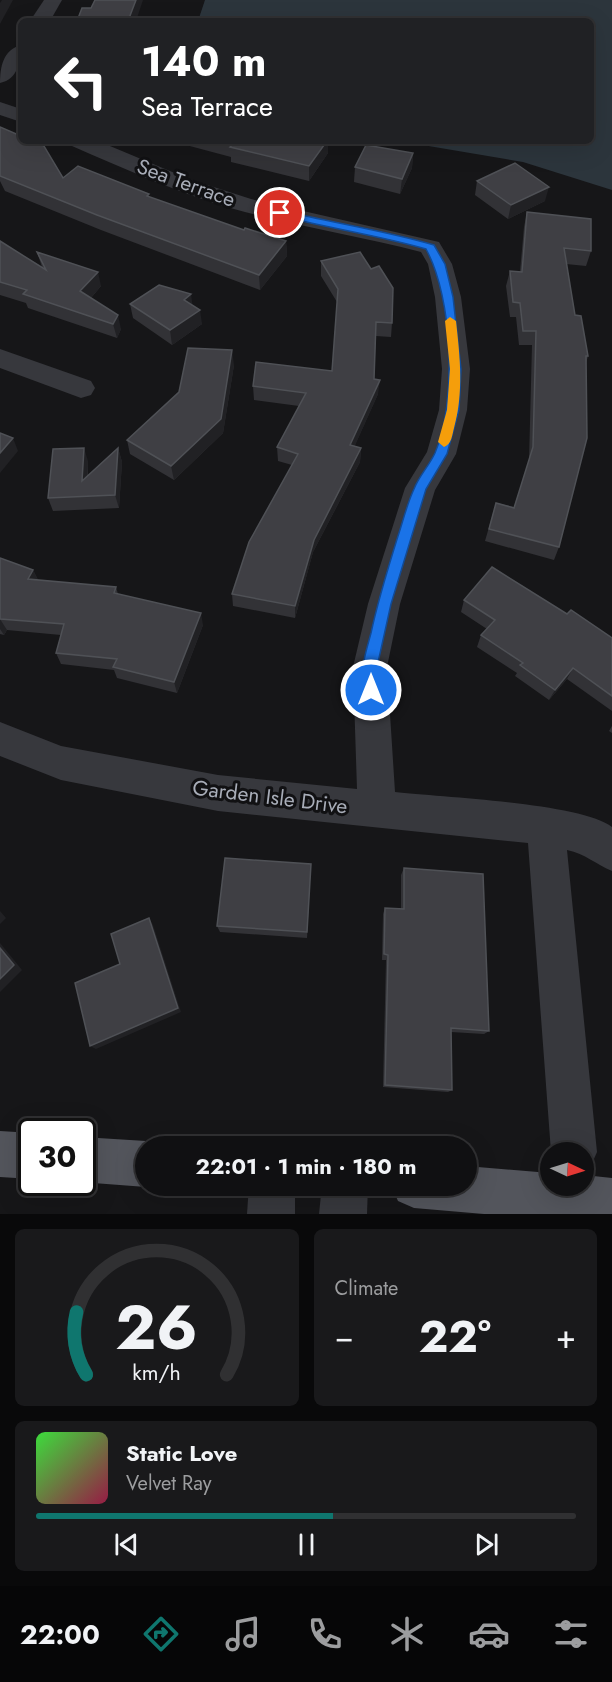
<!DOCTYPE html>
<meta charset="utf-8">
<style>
body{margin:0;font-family:Jost,sans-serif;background:#19191b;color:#f1f3f6;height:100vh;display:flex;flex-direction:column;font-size:22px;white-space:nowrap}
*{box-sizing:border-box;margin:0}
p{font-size:20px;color:#9c9d9f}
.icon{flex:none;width:33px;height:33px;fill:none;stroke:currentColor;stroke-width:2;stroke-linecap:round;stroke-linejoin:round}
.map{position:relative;height:1214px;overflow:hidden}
.drawer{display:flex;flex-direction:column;gap:15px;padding:15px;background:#09090a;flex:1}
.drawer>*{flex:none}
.top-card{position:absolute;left:18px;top:18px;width:576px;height:126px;border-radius:9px;box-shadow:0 6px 24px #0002,0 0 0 2px #303032;background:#202124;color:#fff;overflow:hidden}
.needle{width:39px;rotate:94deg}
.tools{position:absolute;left:540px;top:1142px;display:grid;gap:12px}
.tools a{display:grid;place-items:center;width:54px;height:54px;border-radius:50%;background:#101012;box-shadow:0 6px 24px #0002,0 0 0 2px #303032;font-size:30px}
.speed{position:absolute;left:18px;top:1118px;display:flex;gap:12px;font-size:30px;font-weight:700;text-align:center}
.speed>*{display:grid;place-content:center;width:78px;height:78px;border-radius:50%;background:#101012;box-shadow:0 6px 24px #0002,0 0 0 2px #303032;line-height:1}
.speed .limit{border:3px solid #111;border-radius:9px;background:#fff;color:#111}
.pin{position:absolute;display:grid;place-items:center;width:51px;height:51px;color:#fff;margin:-26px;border:3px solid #fff;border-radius:50%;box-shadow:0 2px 6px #0007}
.me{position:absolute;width:66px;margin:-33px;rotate:0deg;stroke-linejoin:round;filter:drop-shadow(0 0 4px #0008)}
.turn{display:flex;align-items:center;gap:21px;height:126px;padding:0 24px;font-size:27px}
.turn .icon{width:78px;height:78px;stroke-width:2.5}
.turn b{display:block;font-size:42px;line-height:51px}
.big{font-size:45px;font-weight:700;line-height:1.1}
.drawer .widget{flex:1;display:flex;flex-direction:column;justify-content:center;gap:9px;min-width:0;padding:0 21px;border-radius:9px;background:#19191b}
.drawer .dial{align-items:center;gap:0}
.dial svg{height:156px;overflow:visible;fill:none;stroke:#303032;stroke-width:7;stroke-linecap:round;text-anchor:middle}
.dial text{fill:#f1f3f6;stroke:none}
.song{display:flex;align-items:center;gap:18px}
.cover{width:72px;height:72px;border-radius:9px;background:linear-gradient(135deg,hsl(120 70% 55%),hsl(340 70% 35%))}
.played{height:6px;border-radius:3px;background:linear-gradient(90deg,#0f766e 55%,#303032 55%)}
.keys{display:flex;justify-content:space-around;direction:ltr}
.heat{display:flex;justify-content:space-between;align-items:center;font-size:33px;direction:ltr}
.drawer .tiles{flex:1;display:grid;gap:15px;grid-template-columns:1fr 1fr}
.widget:last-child{grid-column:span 2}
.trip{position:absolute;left:135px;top:1136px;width:342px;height:60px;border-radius:30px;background:#101012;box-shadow:0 6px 24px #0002,0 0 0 2px #303032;font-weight:700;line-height:60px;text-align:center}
.tabs{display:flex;height:96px;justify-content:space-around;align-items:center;background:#060607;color:#9c9d9f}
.tabs .icon{width:42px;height:42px}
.tabs .current{color:#0f766e}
.tabs b{font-size:27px;color:#f1f3f6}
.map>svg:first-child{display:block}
.water{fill:#2c353c}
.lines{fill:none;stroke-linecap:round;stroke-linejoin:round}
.minor{fill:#37383d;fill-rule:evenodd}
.major{fill:#53555c;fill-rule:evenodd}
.wall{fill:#323236}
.shaded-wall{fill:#212124}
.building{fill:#3f3f44;stroke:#4f5156;stroke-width:1.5}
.route{fill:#1a73e8;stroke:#114b97;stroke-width:1.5}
.slow{fill:#f59e0b}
.labels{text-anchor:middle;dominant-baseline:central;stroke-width:6;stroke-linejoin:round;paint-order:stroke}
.street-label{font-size:21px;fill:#a8adb8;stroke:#111113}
</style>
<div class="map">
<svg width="612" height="1214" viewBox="0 0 612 1214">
<rect width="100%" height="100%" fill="#161618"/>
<path class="water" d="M 205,0 L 612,0 L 612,190 L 523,162 L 399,141 L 591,141 L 591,21 L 198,21 Z"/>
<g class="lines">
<g class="minor">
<path d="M 44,0 L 62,0 L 50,21 L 30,21 Z"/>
<path d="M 21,45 C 21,61 18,79 0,83 C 0,67 3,50 21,45 Z"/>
<path d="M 0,102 L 21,109 L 21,122 L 0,115 Z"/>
<path d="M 69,141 L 98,141 L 189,179 L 251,199 L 439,242 L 452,264 L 461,297 L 470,369 L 467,410 L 456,454 L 435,490 L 400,604 L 387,667 L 395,792 C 439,797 582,803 612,827 L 612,871 C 595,864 586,854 567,850 L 597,1152 L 590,1168 L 584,1171 L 584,1152 L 551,1152 L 528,843 L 218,811 L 61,780 L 0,756 L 0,722 L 61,746 L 218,775 L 357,789 L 353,667 L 368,604 L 405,488 L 427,452 L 439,410 L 442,369 L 435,297 L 428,264 L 421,252 C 359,236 295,226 234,209 C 178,193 125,169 72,146 Z"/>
<path d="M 0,349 L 91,381 L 95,388 L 91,395 L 81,398 L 0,368 Z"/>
<path d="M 249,1185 L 295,1185 L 295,1214 L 247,1214 Z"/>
<path d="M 322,1185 L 368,1185 L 367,1214 L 319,1214 Z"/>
</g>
<g class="major">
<path d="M 0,1131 L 32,1133 L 32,1179 L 0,1177 Z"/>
<path d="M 82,1137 L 146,1141 L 158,1146 L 146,1146 L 146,1185 L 151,1185 L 146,1187 L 80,1182 L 82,1182 Z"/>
<path d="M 466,1166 L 550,1173 L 550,1185 L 584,1185 L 584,1175 L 612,1178 L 612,1214 L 484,1214 L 414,1208 L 398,1201 L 391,1185 L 466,1185 Z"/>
</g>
</g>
<g class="wall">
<path d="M 0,127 L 63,178 L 149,197 L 244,230 L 286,241 L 287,256 L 260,290 L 101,230 L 5,191 L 0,181 Z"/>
<path d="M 171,141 L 328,141 L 328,153 L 309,181 L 231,162 L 231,157 Z"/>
<path d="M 413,153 L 412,168 L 400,194 L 354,182 L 355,167 Z"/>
<path d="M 477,181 L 545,201 L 508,219 L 475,195 Z"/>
<path d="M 527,212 L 591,251 L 586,266 L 566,264 L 575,315 L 588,356 L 586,363 L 559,547 L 554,560 L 485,541 L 496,503 L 514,507 L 529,461 L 532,345 L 519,345 L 516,317 L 510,317 L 506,286 L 510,271 L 520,272 L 524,227 Z"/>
<path d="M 0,241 L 42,267 L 37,252 L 101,286 L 91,298 L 121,329 L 117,338 L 28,308 L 26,303 L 0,295 Z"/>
<path d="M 321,261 L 392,323 L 391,337 L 376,336 L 374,379 L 378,394 L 354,447 L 361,448 L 360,462 L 313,552 L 295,618 L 233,606 L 232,594 L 292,465 L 278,461 L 277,447 L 299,406 L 254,400 L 253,386 L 332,371 L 337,302 L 321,276 Z"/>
<path d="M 130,304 L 193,305 L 202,324 L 172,345 L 133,318 Z"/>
<path d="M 234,365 L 223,433 L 174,480 L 130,454 L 127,440 Z"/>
<path d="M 118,448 L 122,462 L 119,508 L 53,511 L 48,498 L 88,461 L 88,476 Z"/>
<path d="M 0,558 L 33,570 L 38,580 L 116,587 L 118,594 L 203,625 L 177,693 L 117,678 L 114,670 L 61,664 L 56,653 L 61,635 L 7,630 L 4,635 L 0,634 Z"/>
<path d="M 464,600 L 567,614 L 612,638 L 612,711 L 567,679 L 549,700 L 515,676 L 517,673 L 477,647 L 481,635 L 487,629 L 461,612 Z"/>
<path d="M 612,726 L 612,733 L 609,731 Z"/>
<path d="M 311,864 L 307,938 L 220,932 L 217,926 Z"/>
<path d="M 404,868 L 489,1031 L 484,1034 L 451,1032 L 452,1090 L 448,1092 L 383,1087 L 386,960 L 382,960 L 383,914 L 385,908 L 401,909 L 401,875 Z"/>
</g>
<g class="shaded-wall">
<path d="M 2,0 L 13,0 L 0,24 L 0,3 Z"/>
<path d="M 136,0 L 143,0 L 136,21 L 128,21 Z"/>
<path d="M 327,141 L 328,141 L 328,153 L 309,181 L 309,166 Z"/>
<path d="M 413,153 L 412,168 L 400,194 L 402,179 Z"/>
<path d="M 549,187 L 545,201 L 508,219 L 511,205 Z"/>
<path d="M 286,241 L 287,256 L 260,290 L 259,275 Z"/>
<path d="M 98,272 L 101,286 L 84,306 L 80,291 Z"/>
<path d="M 191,294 L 193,309 L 184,300 Z"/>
<path d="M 200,310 L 202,324 L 172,345 L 170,330 Z"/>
<path d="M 118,315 L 121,329 L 117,338 L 113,324 Z"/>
<path d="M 232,350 L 234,365 L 223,433 L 174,480 L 171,466 Z"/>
<path d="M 380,380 L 378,394 L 349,459 L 350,445 Z"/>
<path d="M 13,438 L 18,451 L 0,473 L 0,453 Z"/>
<path d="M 84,448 L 88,461 L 87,494 L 82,481 Z"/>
<path d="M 118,448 L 122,462 L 119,508 L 115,495 Z"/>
<path d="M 361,448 L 360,462 L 313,552 L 295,618 L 295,606 L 314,540 Z"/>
<path d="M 33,570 L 39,582 L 28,579 Z"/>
<path d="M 201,613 L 203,625 L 177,693 L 174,682 Z"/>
<path d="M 0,619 L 7,630 L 4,635 L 0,629 Z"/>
<path d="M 573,668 L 567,679 L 549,700 L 555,690 Z"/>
<path d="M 0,911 L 6,918 L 0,924 Z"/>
<path d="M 149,918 L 153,925 L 181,1012 L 96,1049 L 90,1046 Z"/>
<path d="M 0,943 L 22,970 L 0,992 Z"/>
</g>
<g class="building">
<path d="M 95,0 L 136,0 L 128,21 L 77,21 L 82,8 L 91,8 Z"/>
<path d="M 0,127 L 21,136 L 21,141 L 33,141 L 44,146 L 63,178 L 78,166 L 149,194 L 147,196 L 244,230 L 245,228 L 286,241 L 259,275 L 97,215 L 0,176 Z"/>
<path d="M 223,141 L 327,141 L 309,166 L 230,147 L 233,144 Z"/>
<path d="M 366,145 L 413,153 L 402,179 L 355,167 Z"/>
<path d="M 515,163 L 549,187 L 511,205 L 477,181 Z"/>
<path d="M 527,212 L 591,219 L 591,251 L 564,248 L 575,315 L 581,316 L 588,356 L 586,356 L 587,438 L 559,547 L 489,529 L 496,503 L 514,508 L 533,447 L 536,331 L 523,331 L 520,303 L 513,302 L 510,271 L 522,272 Z"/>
<path d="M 0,241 L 46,270 L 37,252 L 98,272 L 80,291 L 118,315 L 113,324 L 23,294 L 27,290 L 0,282 Z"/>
<path d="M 360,252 L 371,269 L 379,266 L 393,288 L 392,323 L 376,322 L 374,379 L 380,380 L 350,445 L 361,448 L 314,540 L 295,606 L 232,594 L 249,542 L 298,454 L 277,447 L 306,393 L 253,386 L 256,362 L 332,371 L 338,289 L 321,261 Z"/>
<path d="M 159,285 L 191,294 L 184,300 L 200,310 L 170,330 L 130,304 Z"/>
<path d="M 188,348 L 232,350 L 221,419 L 171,466 L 127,440 L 179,392 Z"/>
<path d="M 0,433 L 13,438 L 0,453 Z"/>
<path d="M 84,448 L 82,481 L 118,448 L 115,495 L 48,498 L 53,449 Z"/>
<path d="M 0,558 L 33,570 L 28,579 L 116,587 L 114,593 L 201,613 L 174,682 L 113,667 L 117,659 L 56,653 L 64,624 L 0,619 Z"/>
<path d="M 492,567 L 567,614 L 571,610 L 612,638 L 612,696 L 573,668 L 555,690 L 520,665 L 523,663 L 481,635 L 495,620 L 464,600 Z"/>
<path d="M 225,858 L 311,864 L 307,932 L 217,926 Z"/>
<path d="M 404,868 L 483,874 L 489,1031 L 451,1028 L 452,1090 L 385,1085 L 388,955 L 384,954 L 385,908 L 404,909 Z"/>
<path d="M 149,918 L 178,1008 L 90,1046 L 75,983 L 120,964 L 111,934 Z"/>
<path d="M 0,948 L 14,965 L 0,979 Z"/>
</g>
<path class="route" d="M 280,210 C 332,223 383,230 434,245 L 445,264 L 453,297 L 461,369 L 459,410 L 447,454 L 426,489 L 391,604 L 377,667 L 378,690 L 376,695 L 371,697 L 366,695 C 357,676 366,652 371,633 C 378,600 388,568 398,536 C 403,521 407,504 414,489 C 419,476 429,466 435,453 C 457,402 453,298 426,249 C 377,235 327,228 277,215 L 277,211 Z"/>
<path class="slow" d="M 450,317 L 456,321 C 460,357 464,392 454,428 C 452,435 452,444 444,447 L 438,442 L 447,410 L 450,369 L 445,321 Z"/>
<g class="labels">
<g class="street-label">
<text transform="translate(186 183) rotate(20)">Sea Terrace</text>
<text transform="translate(270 797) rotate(7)">Garden Isle Drive</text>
</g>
</g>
</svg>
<div class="tools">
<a><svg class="needle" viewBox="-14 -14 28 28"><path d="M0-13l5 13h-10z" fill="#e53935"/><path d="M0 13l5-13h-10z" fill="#9c9d9f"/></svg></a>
</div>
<div class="speed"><div class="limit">30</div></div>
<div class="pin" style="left:280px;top:213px;background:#d93025"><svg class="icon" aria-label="arrive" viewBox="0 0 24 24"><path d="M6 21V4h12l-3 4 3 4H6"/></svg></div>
<svg class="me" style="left:371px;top:690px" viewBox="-20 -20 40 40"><circle r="17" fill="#1a73e8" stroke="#fff" stroke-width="3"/><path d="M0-11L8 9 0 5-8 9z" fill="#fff"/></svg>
<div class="trip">22:01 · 1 min · 180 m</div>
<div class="top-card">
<div class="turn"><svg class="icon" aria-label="left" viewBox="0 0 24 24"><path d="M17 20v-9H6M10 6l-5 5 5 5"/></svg><div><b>140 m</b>Sea Terrace</div></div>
</div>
</div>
<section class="drawer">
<div class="tiles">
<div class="widget dial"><svg viewBox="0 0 100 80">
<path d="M14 69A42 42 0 1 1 86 69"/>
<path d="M14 69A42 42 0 0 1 9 37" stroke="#0f766e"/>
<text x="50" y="56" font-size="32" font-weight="700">26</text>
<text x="50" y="72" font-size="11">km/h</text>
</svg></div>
<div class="widget"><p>Climate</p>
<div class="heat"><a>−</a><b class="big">22°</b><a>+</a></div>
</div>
<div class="widget">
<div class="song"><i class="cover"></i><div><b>Static Love</b><p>Velvet Ray</p></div></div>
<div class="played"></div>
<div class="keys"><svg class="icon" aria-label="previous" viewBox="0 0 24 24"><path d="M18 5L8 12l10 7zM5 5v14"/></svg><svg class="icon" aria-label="pause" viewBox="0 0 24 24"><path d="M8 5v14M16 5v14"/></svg><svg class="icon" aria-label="next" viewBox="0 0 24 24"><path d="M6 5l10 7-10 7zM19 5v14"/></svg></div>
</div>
</div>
</section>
<nav class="tabs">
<b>22:00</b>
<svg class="icon current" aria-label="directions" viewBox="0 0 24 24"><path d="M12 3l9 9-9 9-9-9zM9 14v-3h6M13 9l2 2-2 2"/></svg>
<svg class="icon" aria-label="music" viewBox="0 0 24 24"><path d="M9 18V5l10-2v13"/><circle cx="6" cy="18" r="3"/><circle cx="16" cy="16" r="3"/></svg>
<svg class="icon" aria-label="phone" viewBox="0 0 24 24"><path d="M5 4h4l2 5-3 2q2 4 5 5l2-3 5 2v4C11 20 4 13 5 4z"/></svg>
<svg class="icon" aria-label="climate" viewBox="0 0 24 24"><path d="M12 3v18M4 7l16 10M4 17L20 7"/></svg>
<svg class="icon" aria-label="car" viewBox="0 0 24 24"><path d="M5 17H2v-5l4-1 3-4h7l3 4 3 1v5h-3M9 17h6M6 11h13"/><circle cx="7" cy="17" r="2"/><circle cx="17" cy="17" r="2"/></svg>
<svg class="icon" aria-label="filters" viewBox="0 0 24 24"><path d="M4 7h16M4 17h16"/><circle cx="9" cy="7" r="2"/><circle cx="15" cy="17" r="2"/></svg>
</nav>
